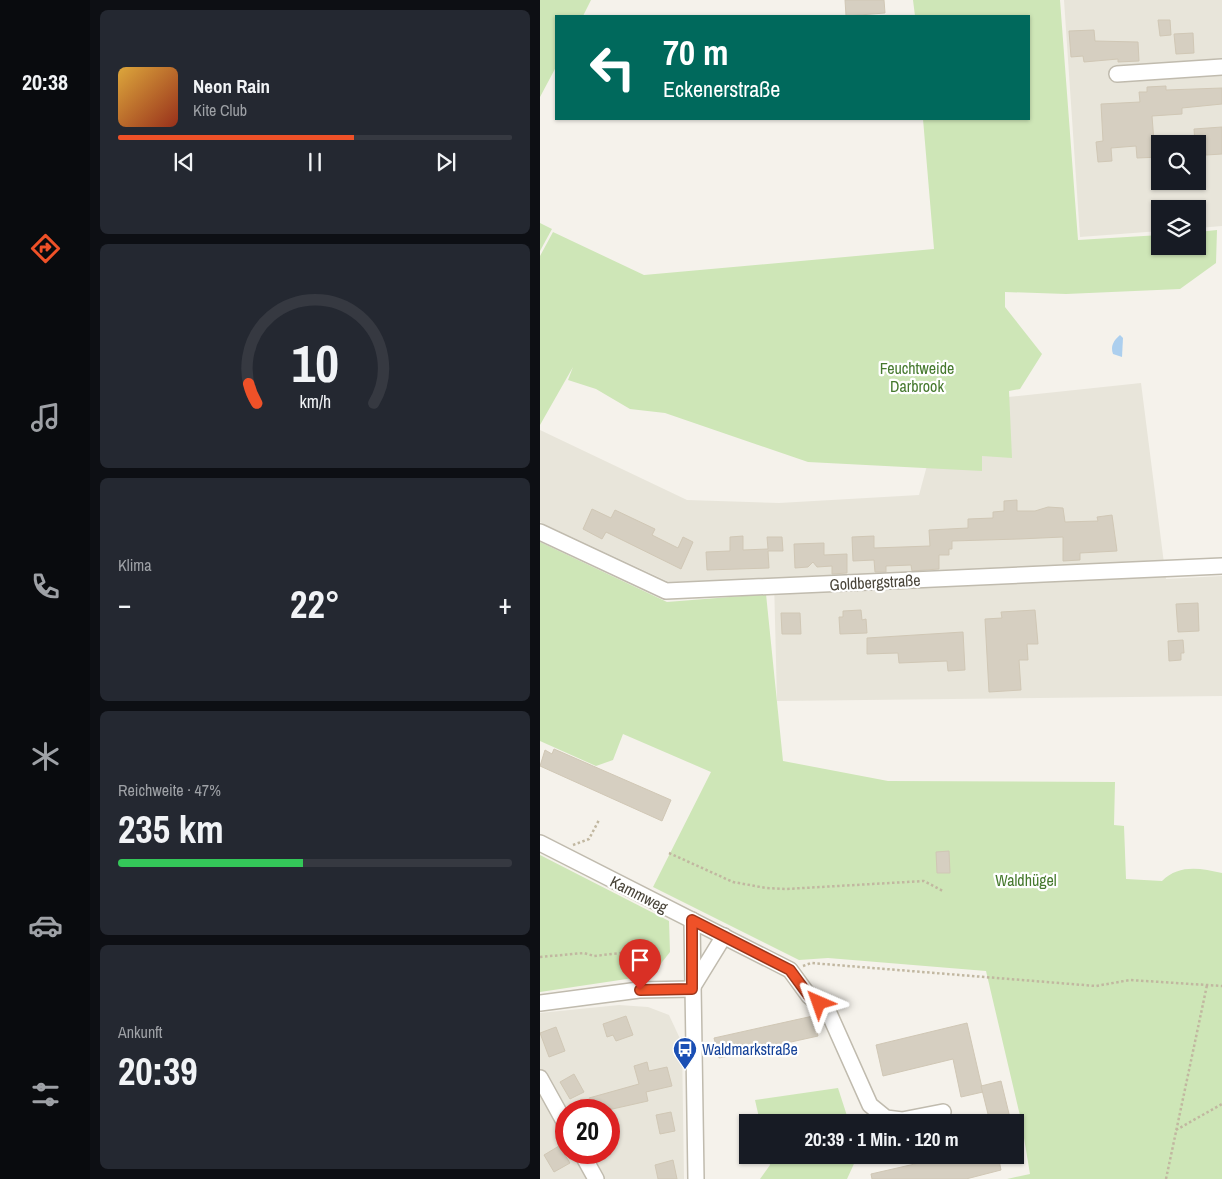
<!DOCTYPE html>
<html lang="de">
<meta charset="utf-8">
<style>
body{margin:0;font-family:"Archivo Narrow",sans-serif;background:#242831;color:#f1f3f6;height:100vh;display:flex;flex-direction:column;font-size:19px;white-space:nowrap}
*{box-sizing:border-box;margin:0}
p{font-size:16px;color:#9ea1a6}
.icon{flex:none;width:28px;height:28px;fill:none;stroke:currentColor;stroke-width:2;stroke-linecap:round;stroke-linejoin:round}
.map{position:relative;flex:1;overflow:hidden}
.drawer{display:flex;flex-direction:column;gap:10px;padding:10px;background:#0d0f14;width:450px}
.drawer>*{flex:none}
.banner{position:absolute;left:15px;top:15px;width:475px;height:105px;border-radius:0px;box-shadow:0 1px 4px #0004;background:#00695c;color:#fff;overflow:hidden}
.buttons{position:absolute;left:611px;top:135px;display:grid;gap:10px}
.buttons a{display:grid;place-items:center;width:55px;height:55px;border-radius:0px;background:#171b24;box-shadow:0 1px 4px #0004;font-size:25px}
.speed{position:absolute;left:15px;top:1099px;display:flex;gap:10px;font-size:25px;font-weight:700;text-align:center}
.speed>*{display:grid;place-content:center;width:65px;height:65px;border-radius:50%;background:#171b24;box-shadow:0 1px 4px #0004;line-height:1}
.speed .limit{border:8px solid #d22;background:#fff;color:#111}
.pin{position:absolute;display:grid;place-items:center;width:42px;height:42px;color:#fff;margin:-51px -21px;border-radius:50% 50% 50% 0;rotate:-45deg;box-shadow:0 0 5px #0007}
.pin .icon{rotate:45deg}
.me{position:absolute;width:55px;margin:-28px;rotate:317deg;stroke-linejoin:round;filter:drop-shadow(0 0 4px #0008)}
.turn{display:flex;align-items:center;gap:18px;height:105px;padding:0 25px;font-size:22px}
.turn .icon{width:65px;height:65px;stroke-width:2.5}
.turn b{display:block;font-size:35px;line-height:42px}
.big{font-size:38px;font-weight:700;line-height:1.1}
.drawer .widget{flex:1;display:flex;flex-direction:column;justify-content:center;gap:8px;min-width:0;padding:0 18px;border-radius:8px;background:#242831}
.drawer .dial{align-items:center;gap:0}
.dial svg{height:130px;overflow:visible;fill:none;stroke:#363941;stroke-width:7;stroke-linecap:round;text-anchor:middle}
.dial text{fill:#f1f3f6;stroke:none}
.song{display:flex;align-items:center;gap:15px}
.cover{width:60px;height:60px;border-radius:8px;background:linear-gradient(135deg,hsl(40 70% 55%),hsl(10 70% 35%))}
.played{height:5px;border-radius:2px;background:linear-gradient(90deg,#ef5128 60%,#363941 60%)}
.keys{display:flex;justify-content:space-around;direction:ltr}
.heat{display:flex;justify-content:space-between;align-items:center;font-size:28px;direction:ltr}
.charge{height:8px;border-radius:4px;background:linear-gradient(90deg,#34c759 47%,#363941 0)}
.trip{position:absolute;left:199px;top:1114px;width:285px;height:50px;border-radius:0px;background:#171b24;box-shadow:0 1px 4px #0004;font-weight:700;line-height:50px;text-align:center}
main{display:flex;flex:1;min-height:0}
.menu{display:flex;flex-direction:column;width:90px;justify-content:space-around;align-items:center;background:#090b0e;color:#9ea1a6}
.menu .icon{width:35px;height:35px}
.menu .on{color:#ef5128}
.menu b{font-size:22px;color:#f1f3f6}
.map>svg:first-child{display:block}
.residential{fill:#e8e5da;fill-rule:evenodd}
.green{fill:#cee6b7}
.water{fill:#accfee}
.building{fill:#d6cfc1;stroke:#d0c7b5}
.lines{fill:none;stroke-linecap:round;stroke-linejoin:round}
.minor-casing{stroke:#c0bbae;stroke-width:18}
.path{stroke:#c1b7a0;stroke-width:2.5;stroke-dasharray:2.5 2.5;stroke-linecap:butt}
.minor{stroke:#fff;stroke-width:15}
.route-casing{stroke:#9b351a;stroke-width:12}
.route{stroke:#ef5128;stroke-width:9}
.labels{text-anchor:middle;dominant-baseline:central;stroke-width:4.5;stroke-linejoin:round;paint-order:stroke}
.park-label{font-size:16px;fill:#46792e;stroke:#fff}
.street-label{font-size:16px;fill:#494439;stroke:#fff}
.transit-label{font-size:16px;fill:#164399;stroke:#fff;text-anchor:start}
</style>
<main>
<nav class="menu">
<b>20:38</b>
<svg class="icon on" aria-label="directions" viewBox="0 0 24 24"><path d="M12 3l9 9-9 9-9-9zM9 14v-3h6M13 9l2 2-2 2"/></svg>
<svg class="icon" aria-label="music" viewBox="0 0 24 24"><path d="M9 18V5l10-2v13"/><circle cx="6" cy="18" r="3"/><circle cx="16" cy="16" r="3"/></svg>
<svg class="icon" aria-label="phone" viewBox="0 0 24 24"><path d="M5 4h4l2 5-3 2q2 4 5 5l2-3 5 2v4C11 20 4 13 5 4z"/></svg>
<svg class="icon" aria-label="climate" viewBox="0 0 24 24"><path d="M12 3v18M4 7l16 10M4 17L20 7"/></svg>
<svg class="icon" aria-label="car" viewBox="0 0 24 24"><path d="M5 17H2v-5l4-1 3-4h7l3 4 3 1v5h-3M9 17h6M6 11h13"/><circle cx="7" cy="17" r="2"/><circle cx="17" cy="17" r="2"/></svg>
<svg class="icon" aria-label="filters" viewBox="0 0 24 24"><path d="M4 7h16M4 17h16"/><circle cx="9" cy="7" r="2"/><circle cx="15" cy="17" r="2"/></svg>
</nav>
<section class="drawer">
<div class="widget">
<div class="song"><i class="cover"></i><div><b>Neon Rain</b><p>Kite Club</p></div></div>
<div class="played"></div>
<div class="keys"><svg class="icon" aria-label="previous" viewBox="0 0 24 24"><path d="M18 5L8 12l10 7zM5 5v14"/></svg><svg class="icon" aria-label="pause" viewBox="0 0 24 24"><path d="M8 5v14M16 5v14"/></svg><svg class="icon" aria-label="next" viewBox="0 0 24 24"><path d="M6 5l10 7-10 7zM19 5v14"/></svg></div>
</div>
<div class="widget dial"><svg viewBox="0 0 100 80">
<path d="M14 69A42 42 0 1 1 86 69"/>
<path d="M14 69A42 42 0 0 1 9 57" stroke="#ef5128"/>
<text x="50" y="56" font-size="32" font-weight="700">10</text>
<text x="50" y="72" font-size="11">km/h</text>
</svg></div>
<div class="widget"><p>Klima</p>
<div class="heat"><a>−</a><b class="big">22°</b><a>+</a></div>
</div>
<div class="widget"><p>Reichweite · 47%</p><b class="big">235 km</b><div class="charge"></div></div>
<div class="widget"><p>Ankunft</p><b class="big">20:39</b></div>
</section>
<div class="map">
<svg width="682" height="1179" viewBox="0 0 682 1179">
<rect width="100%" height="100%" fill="#f5f2eb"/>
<g class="residential">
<path d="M 524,0 L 682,0 L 682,226 L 658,228 L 658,209 L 620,209 L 620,231 L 540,237 ZM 620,144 L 658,144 L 658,181 L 620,181 Z"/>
<path d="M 601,383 L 626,579 L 682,576 L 682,696 L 237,701 L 234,580 L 129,582 L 0,522 L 0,430 L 147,500 L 239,503 L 379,495 L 392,447 L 468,397 Z"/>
<path d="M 79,1005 L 108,1007 L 129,1015 L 142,1043 L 144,1179 L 0,1179 L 0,1013 ZM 26,1110 L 69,1110 L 69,1152 L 26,1152 Z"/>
</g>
<g class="green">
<path d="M 0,0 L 51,0 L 43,16 L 16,16 L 16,67 L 0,97 Z"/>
<path d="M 373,0 L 520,0 L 538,240 L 620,235 L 620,246 L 658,246 L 658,232 L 677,230 L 676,263 L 640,289 L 526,294 L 465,292 L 465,307 L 502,354 L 480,389 L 469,391 L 472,458 L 442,456 L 442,471 L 268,462 L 125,413 L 90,409 L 56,389 L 28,380 L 33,367 L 0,425 L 0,256 L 13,232 L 104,275 L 394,249 L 383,119 L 489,119 L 489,16 L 375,16 Z"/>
<path d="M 0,223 L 12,229 L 0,251 Z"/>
<path d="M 0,542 L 127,602 L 226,594 L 243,761 L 348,781 L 575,782 L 574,825 L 584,826 L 586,879 L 622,881 C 639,864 660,868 682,873 L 682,1179 L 467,1179 L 490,1174 L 481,1120 L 446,971 L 288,958 L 259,960 L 113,887 L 171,772 L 83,734 L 73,760 L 56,766 L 0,741 Z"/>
<path d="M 0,855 L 129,921 L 130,952 L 119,966 L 100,977 L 0,992 Z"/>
<path d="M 298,1088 L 309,1122 L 220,1122 L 215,1100 Z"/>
<path d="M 227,1155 L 318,1155 L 307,1179 L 220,1179 L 230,1165 Z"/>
</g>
<path class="water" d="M 580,335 L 583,338 L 582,357 L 573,354 C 570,346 574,340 580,335 Z"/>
<g class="building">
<path d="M 305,0 L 344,0 L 345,13 L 306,16 Z"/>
<path d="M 618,20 L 630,20 L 631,35 L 620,36 Z"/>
<path d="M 554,30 L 555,41 L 598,42 L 599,61 L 578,62 L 578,59 L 544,62 L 543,56 L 531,57 L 529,31 Z"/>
<path d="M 653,33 L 654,53 L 636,54 L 634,34 Z"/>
<path d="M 626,86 L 626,90 L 682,88 L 682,104 L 642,108 L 642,114 L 612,116 L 614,142 L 620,142 L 620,157 L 597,158 L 596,146 L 571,148 L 572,161 L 558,162 L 556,142 L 563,141 L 561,104 L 600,102 L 599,92 L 607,92 L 607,87 Z"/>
<path d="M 682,127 L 682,154 L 666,155 L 665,142 L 655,143 L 654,129 Z"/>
<path d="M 477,500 L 477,511 L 495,511 L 508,507 L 523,508 L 525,522 L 558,521 L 557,517 L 572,515 L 577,551 L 540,553 L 540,560 L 523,561 L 523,537 L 479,539 L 412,541 L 412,549 L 409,549 L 409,555 L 399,555 L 399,569 L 372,571 L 371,565 L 346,566 L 346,572 L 335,572 L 334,560 L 313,561 L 312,537 L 334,536 L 334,548 L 390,546 L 389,530 L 428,528 L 428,519 L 453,518 L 453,512 L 464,511 L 464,501 Z"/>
<path d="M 52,509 L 71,518 L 75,510 L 115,529 L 112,535 L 138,548 L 143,537 L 153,542 L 141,569 L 66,532 L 62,539 L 43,529 Z"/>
<path d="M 203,536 L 203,550 L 228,549 L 227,537 L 242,537 L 243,551 L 228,551 L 229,568 L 167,570 L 166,552 L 190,551 L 190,537 Z"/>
<path d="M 284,543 L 284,555 L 307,554 L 307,573 L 292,574 L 292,566 L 277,567 L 273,562 L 268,567 L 255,568 L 254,544 Z"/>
<path d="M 658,603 L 659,631 L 638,632 L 636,604 Z"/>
<path d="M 321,610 L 322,620 L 326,619 L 327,633 L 300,634 L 299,617 L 303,617 L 303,611 Z"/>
<path d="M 495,610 L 498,644 L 487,644 L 488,660 L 479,660 L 481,690 L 449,692 L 445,619 L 462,618 L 461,612 Z"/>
<path d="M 241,613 L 260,613 L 261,634 L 242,634 Z"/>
<path d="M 423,632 L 425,670 L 408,671 L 407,661 L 359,663 L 358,653 L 327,654 L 327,638 Z"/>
<path d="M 643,640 L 644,653 L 641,653 L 641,660 L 629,661 L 628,641 Z"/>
<path d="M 14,749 L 131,800 L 122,821 L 0,766 L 5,750 L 12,754 Z"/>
<path d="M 409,851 L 410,873 L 397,873 L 396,852 Z"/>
<path d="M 86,1016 L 93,1035 L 76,1041 L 73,1035 L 67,1037 L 63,1024 Z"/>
<path d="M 273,1016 L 278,1036 L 179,1058 L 174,1038 Z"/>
<path d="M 427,1023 L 443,1092 L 421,1097 L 413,1059 L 343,1076 L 336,1045 Z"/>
<path d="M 16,1027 L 25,1051 L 9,1057 L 0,1033 Z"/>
<path d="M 107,1062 L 109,1071 L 127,1067 L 132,1086 L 106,1092 L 108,1101 L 68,1110 L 52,1110 L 49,1098 L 99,1084 L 94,1066 Z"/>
<path d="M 34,1074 L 44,1092 L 30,1099 L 20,1082 Z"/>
<path d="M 461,1081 L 471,1122 L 450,1122 L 441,1086 Z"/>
<path d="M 131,1112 L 135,1131 L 120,1134 L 116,1115 Z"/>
<path d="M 19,1146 L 30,1163 L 14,1172 L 4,1155 Z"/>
<path d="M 377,1155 L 458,1155 L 461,1170 L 426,1179 L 332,1179 L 331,1174 L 379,1163 Z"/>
<path d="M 133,1160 L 137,1179 L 118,1179 L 115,1165 Z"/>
</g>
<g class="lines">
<g class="minor-casing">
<g id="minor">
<path d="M 577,74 L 682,67"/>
<path d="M 0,532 L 126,591 L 682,566"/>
<path d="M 0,843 L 250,970 L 269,996 L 288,1011 L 330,1105 L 346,1118 L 362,1120 L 403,1112"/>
<path d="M 152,920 L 156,1179"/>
<path d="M 152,988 L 184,936"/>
<path d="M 0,1003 L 99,990 L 152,989"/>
<path d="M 0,1078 L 26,1125"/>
<path d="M 41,1152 L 56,1179"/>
</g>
</g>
<g class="path">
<path d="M 33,845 L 49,839 L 59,820"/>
<path d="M 129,853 L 193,882 L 226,888 L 246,889 L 384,881 L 403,891"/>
<path d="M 0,957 L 44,953 L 54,956 L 81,953 L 93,963 L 100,977"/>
<path d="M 263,966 L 271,963 L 556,986 L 590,980 L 682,986"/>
<path d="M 636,1130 L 682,1104"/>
<path d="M 626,1179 L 667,985"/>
</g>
<use href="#minor" class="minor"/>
</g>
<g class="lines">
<g class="route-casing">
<path id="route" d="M 100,990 L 152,989 L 152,920 L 250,970 L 269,996 L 279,1003"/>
</g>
<use href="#route" class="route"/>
</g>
<defs>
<g id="bus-pin" transform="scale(1.25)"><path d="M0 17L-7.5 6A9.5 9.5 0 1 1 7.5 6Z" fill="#1a4fb4" stroke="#fff"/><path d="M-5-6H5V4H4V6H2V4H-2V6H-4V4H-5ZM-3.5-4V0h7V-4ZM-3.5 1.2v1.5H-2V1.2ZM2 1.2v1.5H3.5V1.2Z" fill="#fff"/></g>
</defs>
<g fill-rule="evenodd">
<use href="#bus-pin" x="145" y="1049"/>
</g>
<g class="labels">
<g class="park-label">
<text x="377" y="368">Feuchtweide<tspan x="377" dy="18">Darbrook</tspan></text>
<text x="486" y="880">Waldhügel</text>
</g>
<g class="street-label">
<text transform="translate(335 582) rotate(-3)">Goldbergstraße</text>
<text transform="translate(99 894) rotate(27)">Kammweg</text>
</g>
<g class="transit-label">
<text x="162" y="1049">Waldmarkstraße</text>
</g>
</g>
</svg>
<div class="buttons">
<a><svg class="icon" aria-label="search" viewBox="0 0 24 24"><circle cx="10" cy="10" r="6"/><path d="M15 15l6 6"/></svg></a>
<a><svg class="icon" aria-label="layers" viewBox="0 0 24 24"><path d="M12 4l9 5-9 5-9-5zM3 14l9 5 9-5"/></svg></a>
</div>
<div class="speed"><div class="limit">20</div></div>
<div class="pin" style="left:100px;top:990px;background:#d93025"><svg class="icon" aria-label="arrive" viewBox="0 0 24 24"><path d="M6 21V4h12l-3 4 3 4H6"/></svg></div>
<svg class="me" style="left:279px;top:1003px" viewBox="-20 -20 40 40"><path d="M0-17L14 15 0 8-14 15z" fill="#ef5128" stroke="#fff" stroke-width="4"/></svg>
<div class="trip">20:39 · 1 Min. · 120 m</div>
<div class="banner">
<div class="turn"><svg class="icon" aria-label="left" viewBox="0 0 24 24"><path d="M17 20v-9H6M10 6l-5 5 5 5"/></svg><div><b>70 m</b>Eckenerstraße</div></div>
</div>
</div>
</main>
